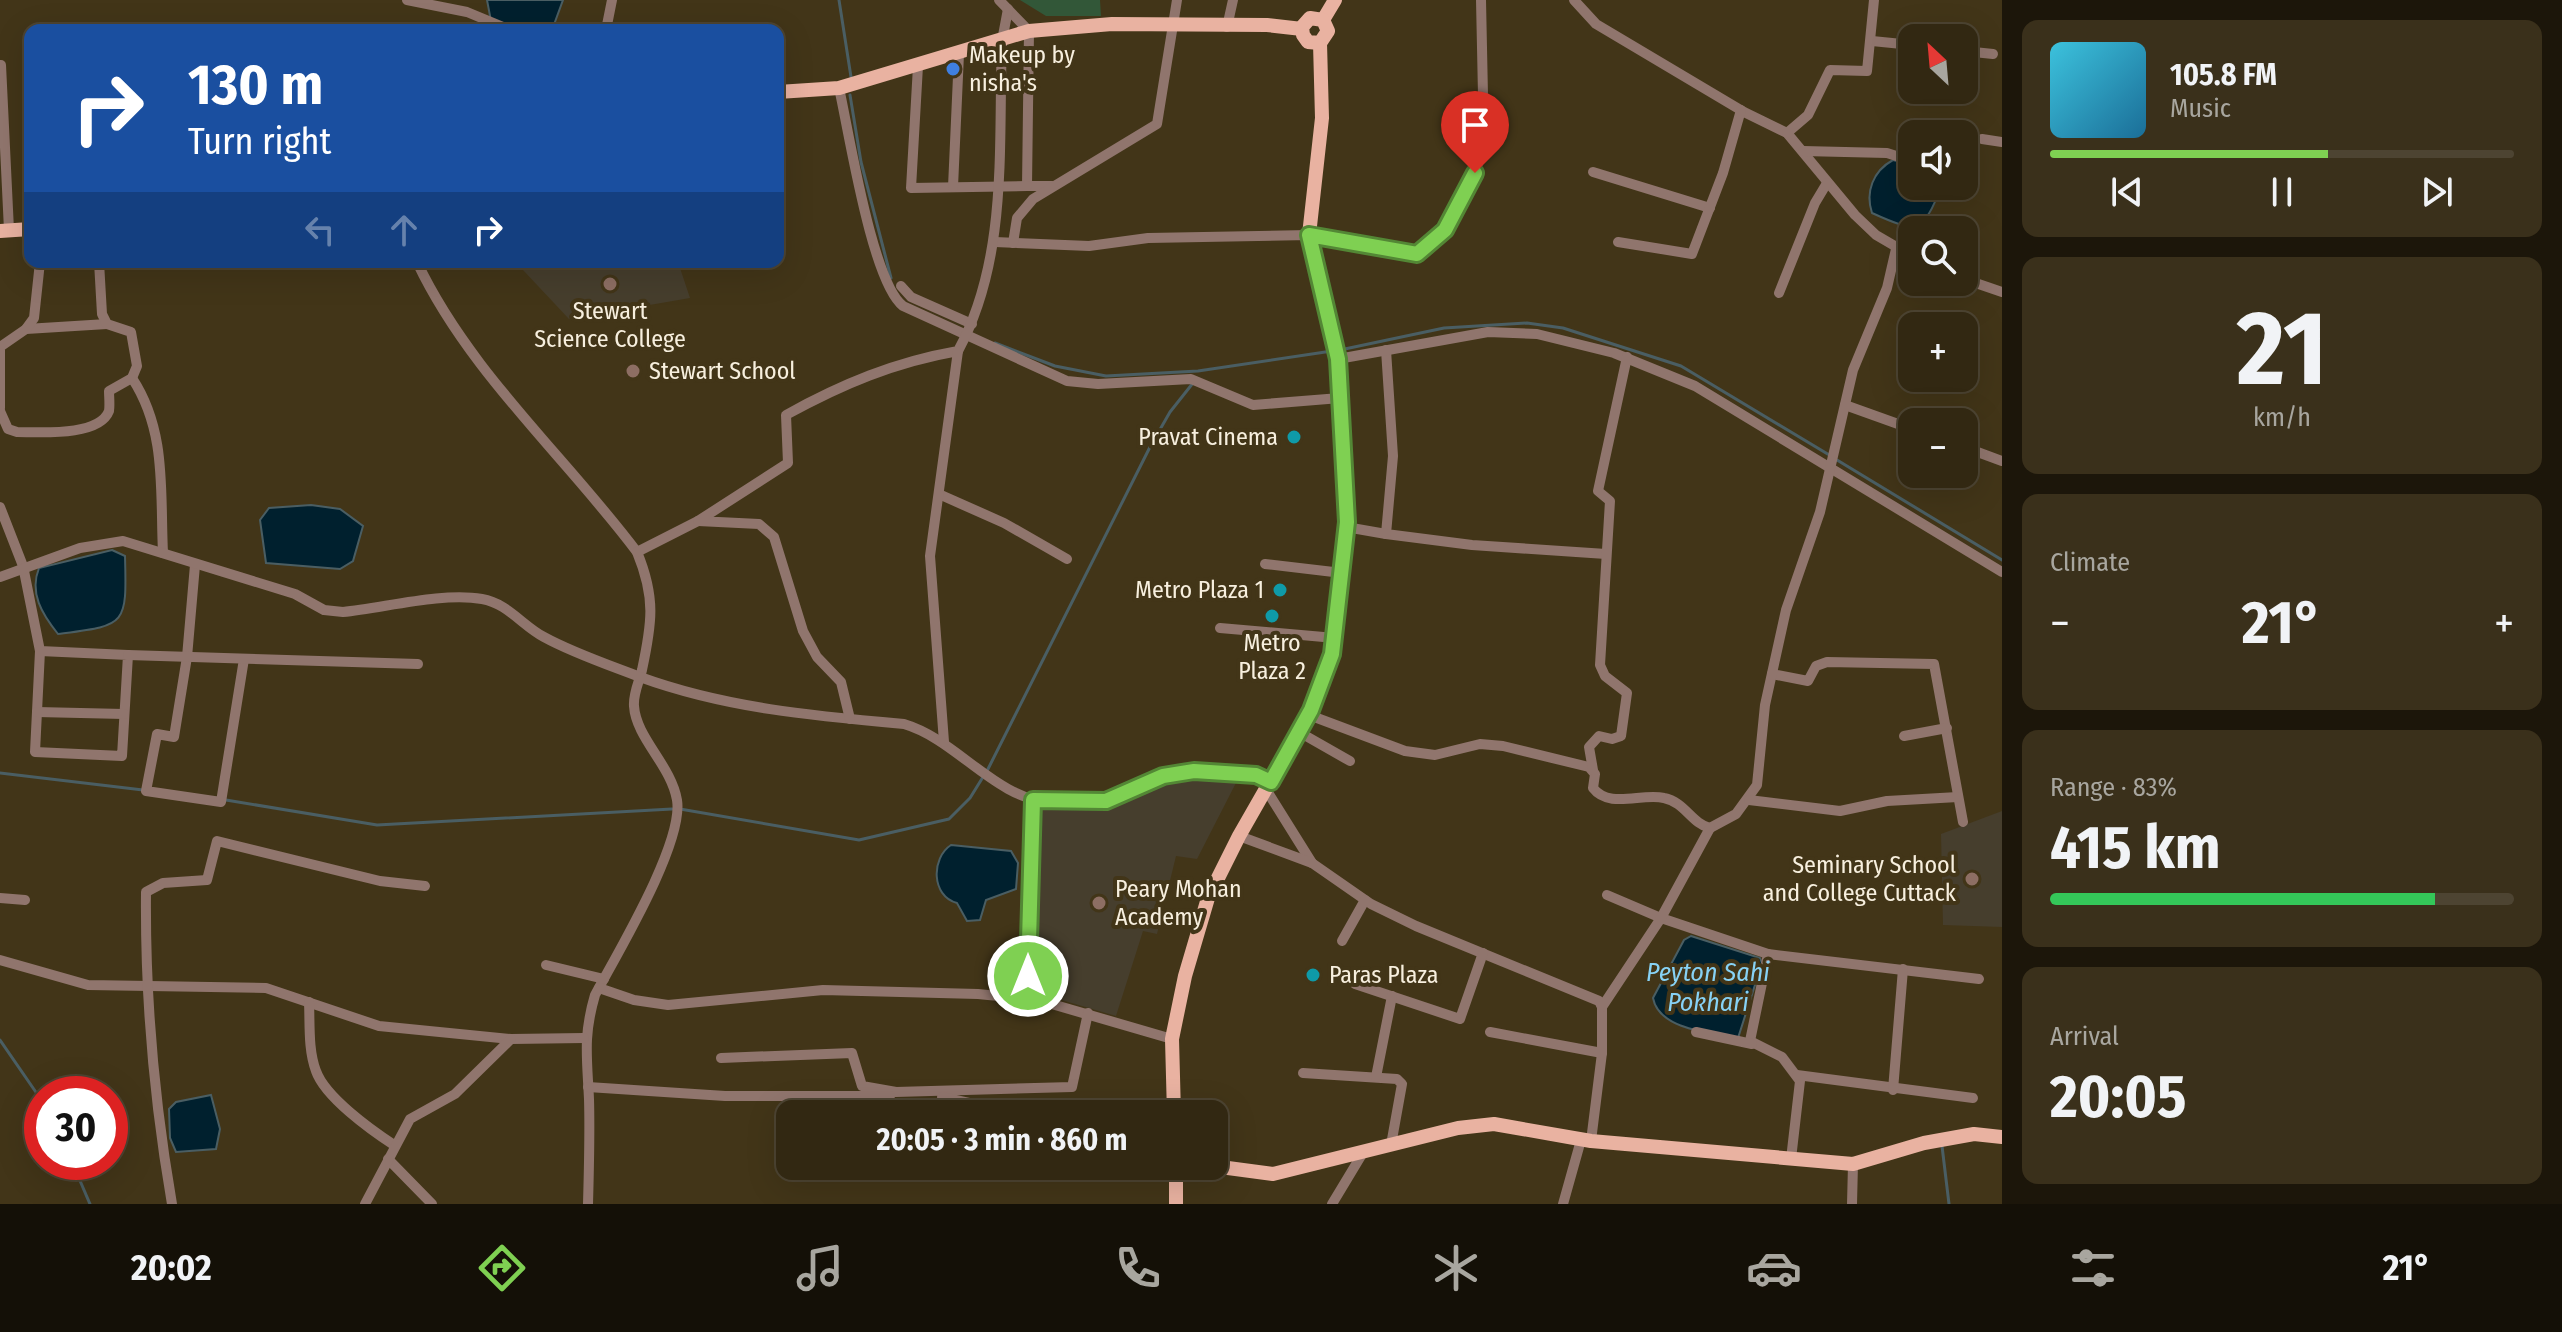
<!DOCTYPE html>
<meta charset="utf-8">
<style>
body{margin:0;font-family:"Fira Sans Condensed",sans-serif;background:#3a301b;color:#f1f3f6;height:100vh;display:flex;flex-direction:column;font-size:30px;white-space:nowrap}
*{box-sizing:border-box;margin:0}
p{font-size:26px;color:#a8a69f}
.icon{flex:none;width:44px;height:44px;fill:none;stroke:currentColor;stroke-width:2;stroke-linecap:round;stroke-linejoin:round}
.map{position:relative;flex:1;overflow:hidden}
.drawer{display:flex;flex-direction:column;gap:20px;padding:20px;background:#1c160a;width:560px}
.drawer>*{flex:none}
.hud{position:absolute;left:24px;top:24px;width:760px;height:244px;border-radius:16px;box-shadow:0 8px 32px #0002,0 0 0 2px #4d4432;background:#1a4fa0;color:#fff;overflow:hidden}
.needle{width:52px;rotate:334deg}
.fabs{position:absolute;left:1898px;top:24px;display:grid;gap:16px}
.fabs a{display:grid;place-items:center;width:80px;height:80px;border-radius:16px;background:#322812;box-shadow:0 8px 32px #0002,0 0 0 2px #4d4432;font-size:40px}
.speed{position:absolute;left:24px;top:1076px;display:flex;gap:16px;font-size:40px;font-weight:700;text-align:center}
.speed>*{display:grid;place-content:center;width:104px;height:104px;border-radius:50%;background:#322812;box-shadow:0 8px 32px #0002,0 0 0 2px #4d4432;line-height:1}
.speed .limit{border:12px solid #d22;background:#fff;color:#111}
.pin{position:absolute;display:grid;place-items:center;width:68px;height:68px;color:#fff;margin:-82px -34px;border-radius:50% 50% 50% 0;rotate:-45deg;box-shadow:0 0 8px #0007}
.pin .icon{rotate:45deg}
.me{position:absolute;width:88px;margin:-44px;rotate:0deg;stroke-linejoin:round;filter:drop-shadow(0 0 6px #0008)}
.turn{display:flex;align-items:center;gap:28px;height:168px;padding:0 32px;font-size:36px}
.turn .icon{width:104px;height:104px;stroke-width:2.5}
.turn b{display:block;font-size:56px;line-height:68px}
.lanes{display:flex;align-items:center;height:76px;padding:0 32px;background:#0003;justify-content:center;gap:40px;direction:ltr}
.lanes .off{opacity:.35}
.big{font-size:60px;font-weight:700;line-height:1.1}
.drawer .tile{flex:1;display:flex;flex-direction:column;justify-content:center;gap:12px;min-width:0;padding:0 28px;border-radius:16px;background:#3a301b}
.drawer .dial{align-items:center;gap:0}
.dial b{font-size:104px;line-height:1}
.song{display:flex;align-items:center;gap:24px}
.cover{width:96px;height:96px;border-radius:12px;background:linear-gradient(135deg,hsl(190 70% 55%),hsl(200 70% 35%))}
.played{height:8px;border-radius:4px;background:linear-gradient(90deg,#7fd052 60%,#4d4432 60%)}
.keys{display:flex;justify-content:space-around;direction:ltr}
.heat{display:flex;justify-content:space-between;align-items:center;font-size:44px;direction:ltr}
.charge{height:12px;border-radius:6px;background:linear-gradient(90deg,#34c759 83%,#4d4432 0)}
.trip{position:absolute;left:776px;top:1100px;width:452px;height:80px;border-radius:16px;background:#322812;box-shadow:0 8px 32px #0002,0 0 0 2px #4d4432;font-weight:700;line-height:80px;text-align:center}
.dock{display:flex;height:128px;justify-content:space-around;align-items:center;background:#141007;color:#a8a69f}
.dock .icon{width:56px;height:56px}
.dock .on{color:#7fd052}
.dock b{font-size:36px;color:#f1f3f6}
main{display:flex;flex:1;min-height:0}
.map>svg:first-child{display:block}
.education{fill:#463e2d}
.green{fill:#325738}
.water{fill:#00202e;stroke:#4a5e63;stroke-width:2}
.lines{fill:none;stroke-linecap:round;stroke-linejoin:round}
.stream{stroke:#4a5e63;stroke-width:3}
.minor{stroke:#90756d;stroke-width:10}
.major{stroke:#e9b2a1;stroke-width:14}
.route-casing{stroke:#538735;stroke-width:20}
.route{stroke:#7fd052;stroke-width:14}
.shop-dot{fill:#3f7fe0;stroke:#423518;stroke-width:3}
.education-dot{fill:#8d6e63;stroke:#423518;stroke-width:3}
.culture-dot{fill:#0f9aa8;stroke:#423518;stroke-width:3}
.labels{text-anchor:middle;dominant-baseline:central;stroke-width:8;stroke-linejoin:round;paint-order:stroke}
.poi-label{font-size:24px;fill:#f7efde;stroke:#423518;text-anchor:start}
.water-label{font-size:26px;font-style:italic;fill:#87d2f5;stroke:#423518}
</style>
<main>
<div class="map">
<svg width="2002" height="1204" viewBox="0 0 2002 1204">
<rect width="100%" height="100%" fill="#423518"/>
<g class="education">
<path d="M 520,262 L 678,262 L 690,298 L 569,319 L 523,270 Z"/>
<path d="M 1209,776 L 1239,777 L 1197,859 L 1176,856 L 1157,934 L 1143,931 L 1116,1016 L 1048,996 L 1035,976 L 1036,954 L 1032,954 L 1037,806 L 1111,806 L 1170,780 Z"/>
<path d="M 2002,811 L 2002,927 L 1943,925 L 1941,834 Z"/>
</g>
<path class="green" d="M 1020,0 L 1100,0 L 1101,16 L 1046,16 Z"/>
<g class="water">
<path d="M 487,0 L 563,0 L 552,30 C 531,30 510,32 491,21 Z"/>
<path d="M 1893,160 L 1912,165 L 1912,186 L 1941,186 C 1924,235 1914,232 1872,213 C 1865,192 1873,171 1893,160 Z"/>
<path d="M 311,505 L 340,509 L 363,526 L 353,561 L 340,569 L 266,563 L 260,520 L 269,508 Z"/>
<path d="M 112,550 L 125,556 C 127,627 126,625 58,634 C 42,614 29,593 39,568 Z"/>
<path d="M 951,845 L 1011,851 L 1018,863 L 1016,889 L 986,900 L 980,920 L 967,921 L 957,903 C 931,896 931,858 951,845 Z"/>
<path d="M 1691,936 L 1760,958 L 1762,963 L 1738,1038 C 1712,1033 1659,1030 1653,998 L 1684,940 Z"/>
<path d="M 211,1095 L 220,1129 L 216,1149 L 176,1152 L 170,1138 L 169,1109 L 176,1102 Z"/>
</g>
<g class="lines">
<g class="stream">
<path d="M 839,0 L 851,77"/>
<path d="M 850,95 L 861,162 L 891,278"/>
<path d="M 995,343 L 1055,366 L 1106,376 L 1198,371 L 1332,351"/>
<path d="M 1340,350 L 1444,328 L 1527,323 L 1563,328 L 1681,366 L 1831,456"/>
<path d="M 1837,460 L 2002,560"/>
<path d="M 987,771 L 1150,447 L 1170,412 L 1193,383"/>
<path d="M 0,773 L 143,790"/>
<path d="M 226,800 L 377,825 L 672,809"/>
<path d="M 680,809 L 859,840 L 949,819 L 970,798 L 983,777"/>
<path d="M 0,1040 L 42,1101"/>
<path d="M 1942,1146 L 1949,1204"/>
<path d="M 72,1162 L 90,1204"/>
</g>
<g class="minor">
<path d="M 407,0 L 467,12 L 510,30"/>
<path d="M 999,0 L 1029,31 L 1027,186 L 1052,186"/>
<path d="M 1574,0 L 1596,24 L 1744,112 L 1787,133 L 1855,215 L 1876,235 L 1912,256"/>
<path d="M 1227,27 L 1233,0"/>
<path d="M 606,30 L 612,0"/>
<path d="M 1872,41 L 1912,45"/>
<path d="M 1964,51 L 1993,54"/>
<path d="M 1,65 L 9,230"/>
<path d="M 918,66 L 911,188 L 1027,186"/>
<path d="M 839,88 C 849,132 872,282 903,306 L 1067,381 L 1098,384 L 1191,379 L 1253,405 L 1340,398"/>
<path d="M 1787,133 L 1808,115 L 1830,70 L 1867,71 L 1874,0"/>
<path d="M 1982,139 L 2002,142"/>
<path d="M 1803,151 L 1887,153 L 1912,161"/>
<path d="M 1593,172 L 1710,208"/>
<path d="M 953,187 L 959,54"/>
<path d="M 995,242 L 1089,246 L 1148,238 L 1309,235 L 1417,254 L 1445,230 L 1475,173 L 1484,143 L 1481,0"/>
<path d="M 1618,242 L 1692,254 L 1723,173 L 1741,110"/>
<path d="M 1013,243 L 1017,218 L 1033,199 L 1157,124 L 1177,0"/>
<path d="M 417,262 C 469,372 565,456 637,552 C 656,598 652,623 642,670 C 639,682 633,694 634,706 C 636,738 671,765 677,800 C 684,843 617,954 595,995 C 583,1036 587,1057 589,1099 C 590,1133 589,1169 588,1204"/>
<path d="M 1964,279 L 2002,292"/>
<path d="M 901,286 L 911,297 L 972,324"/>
<path d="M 1779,293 L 1815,203 L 1827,183"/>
<path d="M 26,329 L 107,324"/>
<path d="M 1386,350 L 1393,456 L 1386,534 L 1472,545 L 1606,554"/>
<path d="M 1338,359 L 1488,332 L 1537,334 L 1614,353 L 1695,386 L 2002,572"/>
<path d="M 132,378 C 167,431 160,491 163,553"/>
<path d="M 1845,405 L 1912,429"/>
<path d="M 0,408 L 0,347 L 26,329 L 34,318 L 40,262"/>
<path d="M 0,411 L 8,429 L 17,432 C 39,432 99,437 109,411 C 110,405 109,396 109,391 L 132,378 L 137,366 L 131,332 L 107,324 L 102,314 L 99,262"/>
<path d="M 1964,447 L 2002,461"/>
<path d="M 941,495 L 1004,523 L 1067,559"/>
<path d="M 0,507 L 23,566 L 40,651 L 35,752 L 122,756 L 128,655 L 40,651"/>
<path d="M 1346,527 L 1386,534"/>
<path d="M 637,552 L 698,521"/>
<path d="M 1265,564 L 1342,573"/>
<path d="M 195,565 L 187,657 L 174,737 L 157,734 L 146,791 L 221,802 L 244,659"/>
<path d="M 0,577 L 80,548 L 123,541 L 295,594 L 324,610 L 343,612 C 384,608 442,592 482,599 C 507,603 523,626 544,637 C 573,653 609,665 640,677 C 725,708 814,716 904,724 C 958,740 994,799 1053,803 C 1070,804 1091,804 1108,801 C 1128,797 1144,782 1164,776 C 1196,766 1241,768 1271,782"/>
<path d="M 1220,628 L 1335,638"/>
<path d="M 128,655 L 418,664"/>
<path d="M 1772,674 L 1808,681 L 1816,666 L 1827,662 L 1934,664 L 1963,822"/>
<path d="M 37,712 L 124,714"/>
<path d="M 1309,715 L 1405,751 L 1435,755 L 1480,744 L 1503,746 L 1589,767 L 1595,774 L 1593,788 C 1609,809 1641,793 1664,798 C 1685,802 1691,823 1710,828 L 1736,814 L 1757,785 L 1765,705 L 1786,610 L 1820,512 L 1853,370 L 1887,288 L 1896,249"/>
<path d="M 850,719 L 841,682 L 817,657 L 803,631 L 774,537 L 759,524 L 698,521 L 788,463 L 786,415 C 842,384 895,362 958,351 C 1009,257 998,145 1002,41 L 1008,9"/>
<path d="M 1299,732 L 1350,761"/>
<path d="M 1904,736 L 1947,728"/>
<path d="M 944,742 L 930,556 L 958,351"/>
<path d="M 1593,770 L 1589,747 L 1599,736 L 1612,739 L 1621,736 L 1627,693 L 1605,676 L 1600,665 L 1610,501 L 1598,491 L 1627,357"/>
<path d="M 1267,791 L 1312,863"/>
<path d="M 1033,800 L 1028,976 L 1038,1000"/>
<path d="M 1749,800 L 1840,811 L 1887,801 L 1958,797"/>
<path d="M 1239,836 L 1312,863 L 1371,904 L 1416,926 L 1599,1001 L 1602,1007 L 1602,1053 L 1591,1141"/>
<path d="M 1607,895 L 1661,918 L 1768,954 L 1750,1041 L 1782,1057 L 1800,1081 L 1791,1159"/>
<path d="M 0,898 L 25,900"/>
<path d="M 1342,941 L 1365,900"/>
<path d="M 1768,954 L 1979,979"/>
<path d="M 0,960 L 88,985 L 266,988 L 379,1026 L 511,1039 L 584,1038"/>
<path d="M 546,965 L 604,979"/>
<path d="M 1355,984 L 1460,1019 L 1483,953"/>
<path d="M 599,988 L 634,1000 L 668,1005 L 823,990 L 978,994 L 1038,1000 L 1172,1039"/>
<path d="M 309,1002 C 310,1024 308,1050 316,1071 C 325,1097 371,1130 394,1145"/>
<path d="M 1602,1007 L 1661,918 L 1710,828"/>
<path d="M 1490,1032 L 1602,1053"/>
<path d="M 1696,1032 L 1752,1044"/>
<path d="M 721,1058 L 852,1053 L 862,1086 L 896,1092 L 1072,1087 L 1088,1013"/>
<path d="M 1303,1073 L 1397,1079 L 1402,1084 L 1391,1145"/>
<path d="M 1797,1075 L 1973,1098"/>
<path d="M 1376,1077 L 1392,996"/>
<path d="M 588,1087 L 725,1096 L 890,1096"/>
<path d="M 1893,1090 L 1903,969"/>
<path d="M 942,1097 L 969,1103 L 974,1114"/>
<path d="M 388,1159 L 432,1204"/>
<path d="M 172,1204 C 154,1100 145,997 146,892 L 163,883 L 207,880 L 217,841 L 380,881 L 425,886"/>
<path d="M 365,1204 L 410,1119 L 455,1094 L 511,1039"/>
<path d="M 1332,1204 L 1364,1151"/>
<path d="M 1563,1204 L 1581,1140"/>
<path d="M 1852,1204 L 1853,1164"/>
</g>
<g class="major">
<path d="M 1323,20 L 1335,0"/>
<path d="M 778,92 L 839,88 L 1029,31 L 1112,24 L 1267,25 L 1302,29"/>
<path d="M 0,231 L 30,229"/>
<path d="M 1174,1114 L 1172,1039 L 1185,976 L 1208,898 L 1239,836 L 1311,710 L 1332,654 L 1339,607 L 1347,522 L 1338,359 L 1309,235 L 1322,118 L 1320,43 L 1328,31 L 1323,20 L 1310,18 L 1302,27 L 1303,35 L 1308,42 L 1320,43"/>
<path d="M 1176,1166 L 1176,1204"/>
<path d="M 1213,1166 L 1273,1174 L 1458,1128 L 1494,1124 L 1591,1141 L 1853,1164 L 1924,1143 L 1974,1134 L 2002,1137"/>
</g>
</g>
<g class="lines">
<g class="route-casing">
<path id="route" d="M 1028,976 L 1033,800 L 1106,801 L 1163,776 L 1194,771 L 1256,775 L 1271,782 L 1311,710 L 1332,654 L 1347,522 L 1338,359 L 1309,235 L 1417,254 L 1445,230 L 1475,173"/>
</g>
<use href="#route" class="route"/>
</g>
<circle class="shop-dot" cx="953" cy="69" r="8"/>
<g class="education-dot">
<circle cx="610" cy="284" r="8"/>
<circle cx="633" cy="371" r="8"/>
<circle cx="1972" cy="879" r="8"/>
<circle cx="1099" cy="903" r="8"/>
</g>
<g class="culture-dot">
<circle cx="1294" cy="437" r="8"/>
<circle cx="1280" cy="590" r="8"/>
<circle cx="1272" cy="616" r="8"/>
<circle cx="1313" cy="975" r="8"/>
</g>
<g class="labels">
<g class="poi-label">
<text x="969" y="55">Makeup by<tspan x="969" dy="28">nisha's</tspan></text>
<text x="610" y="311" text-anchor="middle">Stewart<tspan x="610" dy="28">Science College</tspan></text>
<text x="649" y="371">Stewart School</text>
<text x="1278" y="437" text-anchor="end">Pravat Cinema</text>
<text x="1264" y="590" text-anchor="end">Metro Plaza 1</text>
<text x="1272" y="643" text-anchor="middle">Metro<tspan x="1272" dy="28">Plaza 2</tspan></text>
<text x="1956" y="865" text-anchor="end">Seminary School<tspan x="1956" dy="28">and College Cuttack</tspan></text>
<text x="1115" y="889">Peary Mohan<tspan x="1115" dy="28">Academy</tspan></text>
<text x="1329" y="975">Paras Plaza</text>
</g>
<g class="water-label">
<text x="1708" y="972">Peyton Sahi<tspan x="1708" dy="30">Pokhari</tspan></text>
</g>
</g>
</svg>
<div class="fabs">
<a><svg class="needle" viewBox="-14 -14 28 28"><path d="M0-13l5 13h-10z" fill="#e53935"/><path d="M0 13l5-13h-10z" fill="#a8a69f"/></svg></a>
<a><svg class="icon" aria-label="sound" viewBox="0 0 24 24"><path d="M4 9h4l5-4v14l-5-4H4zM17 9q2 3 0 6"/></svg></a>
<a><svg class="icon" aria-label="search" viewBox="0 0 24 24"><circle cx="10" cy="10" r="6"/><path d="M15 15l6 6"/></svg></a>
<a>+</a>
<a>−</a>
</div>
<div class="speed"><div class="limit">30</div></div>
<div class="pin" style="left:1475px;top:173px;background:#d93025"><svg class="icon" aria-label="arrive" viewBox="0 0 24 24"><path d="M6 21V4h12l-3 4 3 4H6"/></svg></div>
<svg class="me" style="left:1028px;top:976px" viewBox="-20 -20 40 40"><circle r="17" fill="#7fd052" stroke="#fff" stroke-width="3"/><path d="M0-11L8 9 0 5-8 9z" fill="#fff"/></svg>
<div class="trip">20:05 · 3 min · 860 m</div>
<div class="hud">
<div class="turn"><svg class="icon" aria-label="right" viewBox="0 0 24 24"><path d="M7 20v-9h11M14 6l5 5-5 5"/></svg><div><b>130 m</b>Turn right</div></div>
<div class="lanes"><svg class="icon off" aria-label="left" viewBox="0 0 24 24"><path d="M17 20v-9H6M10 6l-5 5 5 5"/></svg><svg class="icon off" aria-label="ahead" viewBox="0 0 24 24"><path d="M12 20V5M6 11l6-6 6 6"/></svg><svg class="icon" aria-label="right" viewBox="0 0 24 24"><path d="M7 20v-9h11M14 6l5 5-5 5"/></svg></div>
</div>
</div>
<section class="drawer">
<div class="tile">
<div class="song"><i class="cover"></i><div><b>105.8 FM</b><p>Music</p></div></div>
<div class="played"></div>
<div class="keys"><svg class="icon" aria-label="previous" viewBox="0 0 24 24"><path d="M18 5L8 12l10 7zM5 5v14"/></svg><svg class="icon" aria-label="pause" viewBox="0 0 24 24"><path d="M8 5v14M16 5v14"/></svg><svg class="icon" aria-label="next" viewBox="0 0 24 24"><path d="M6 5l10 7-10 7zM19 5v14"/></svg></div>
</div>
<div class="tile dial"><b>21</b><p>km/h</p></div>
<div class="tile"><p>Climate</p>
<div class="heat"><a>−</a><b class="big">21°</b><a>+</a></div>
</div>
<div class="tile"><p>Range · 83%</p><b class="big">415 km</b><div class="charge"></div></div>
<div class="tile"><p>Arrival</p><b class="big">20:05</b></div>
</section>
</main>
<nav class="dock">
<b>20:02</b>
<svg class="icon on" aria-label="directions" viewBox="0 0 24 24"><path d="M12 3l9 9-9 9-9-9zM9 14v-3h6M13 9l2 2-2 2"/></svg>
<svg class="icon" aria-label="music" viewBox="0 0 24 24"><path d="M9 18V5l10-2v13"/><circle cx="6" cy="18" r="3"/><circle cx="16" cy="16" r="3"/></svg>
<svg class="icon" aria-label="phone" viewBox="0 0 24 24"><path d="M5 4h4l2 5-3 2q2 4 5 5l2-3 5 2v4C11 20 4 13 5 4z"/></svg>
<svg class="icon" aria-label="climate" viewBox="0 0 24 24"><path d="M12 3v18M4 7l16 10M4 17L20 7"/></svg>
<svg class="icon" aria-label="car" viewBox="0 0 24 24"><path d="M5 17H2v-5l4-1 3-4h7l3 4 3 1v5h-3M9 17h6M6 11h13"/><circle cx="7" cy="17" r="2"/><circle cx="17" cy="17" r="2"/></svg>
<svg class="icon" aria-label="filters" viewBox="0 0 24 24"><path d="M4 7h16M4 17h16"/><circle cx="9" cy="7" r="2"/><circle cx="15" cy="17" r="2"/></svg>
<b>21°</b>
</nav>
